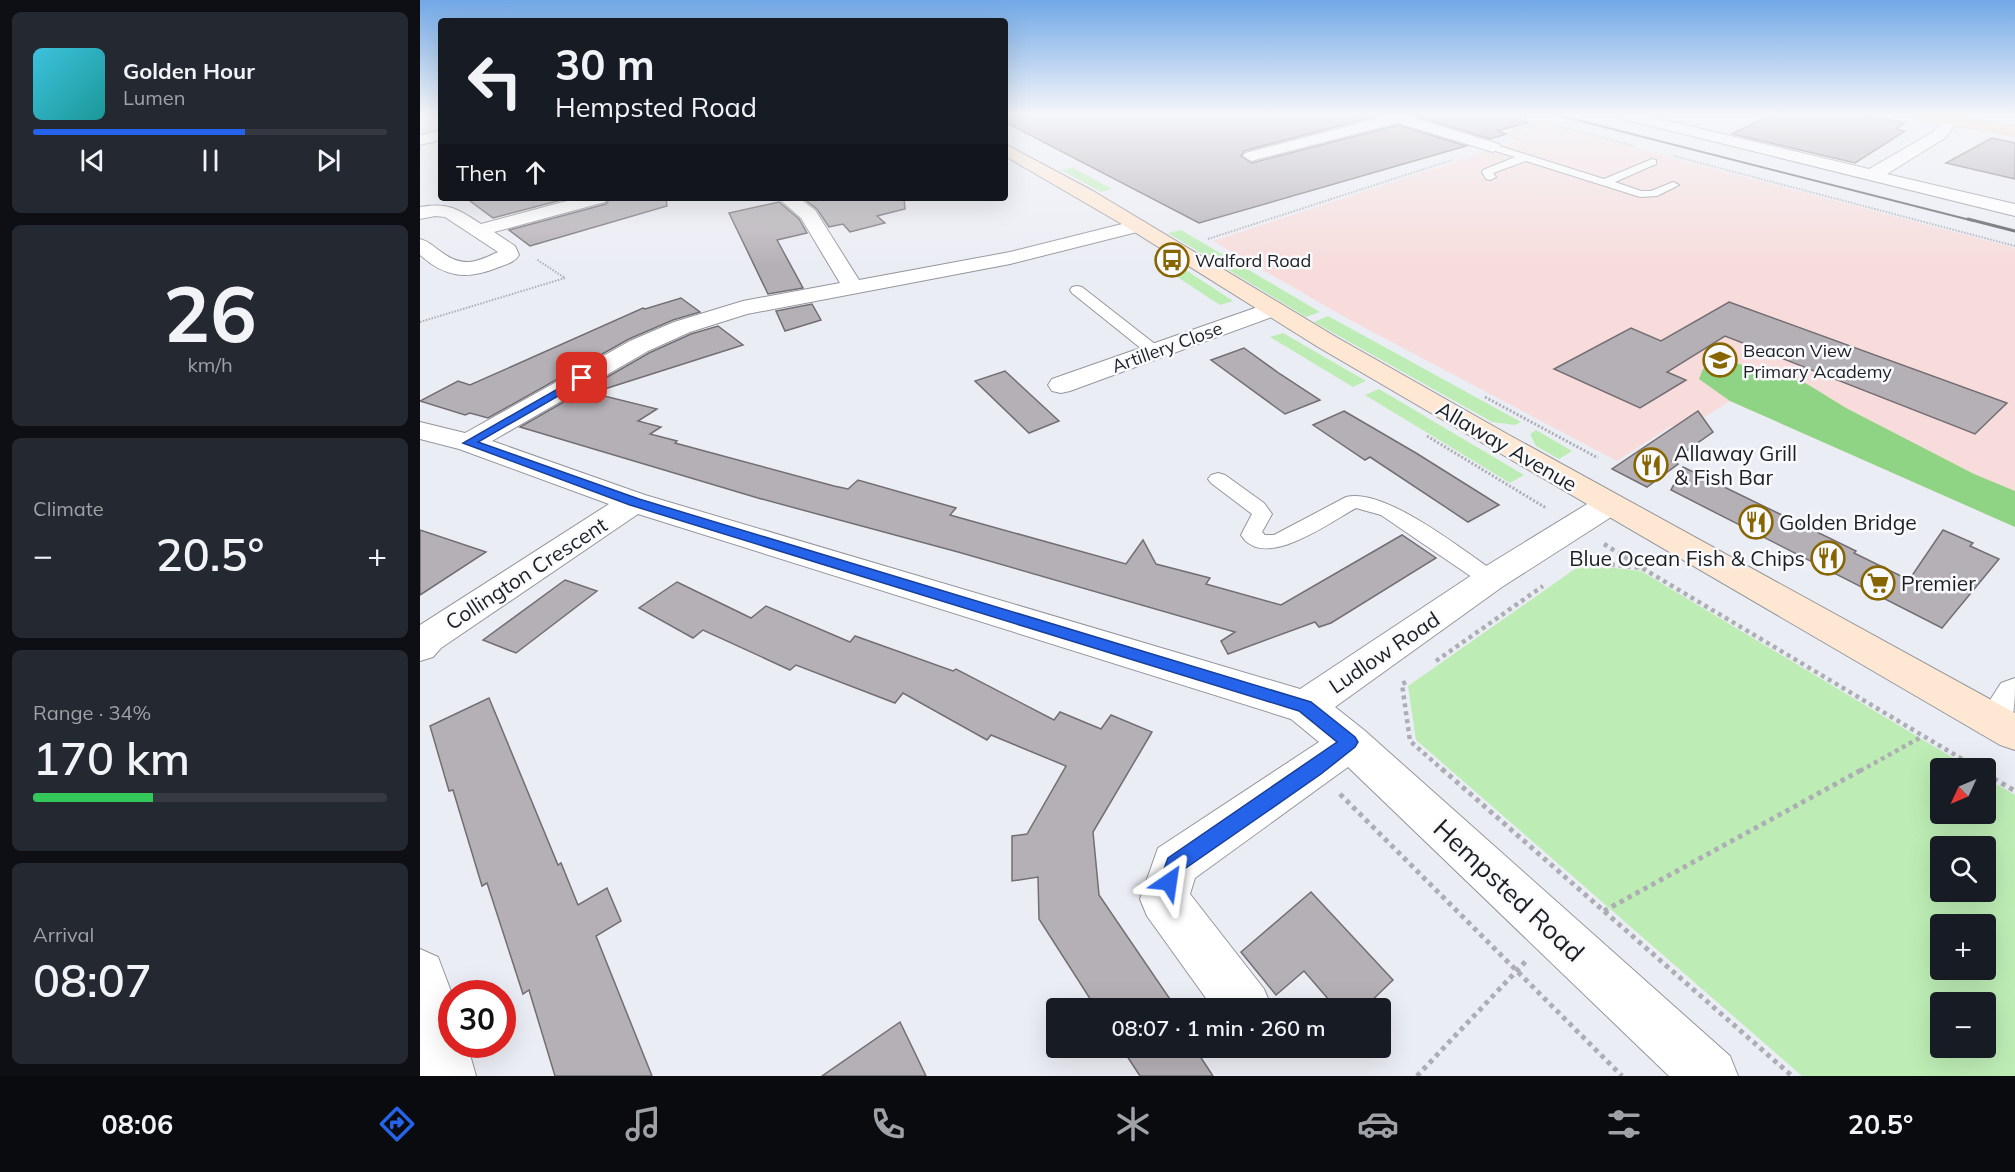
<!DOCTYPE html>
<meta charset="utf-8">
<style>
body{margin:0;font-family:Mulish,sans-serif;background:#242831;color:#f1f3f6;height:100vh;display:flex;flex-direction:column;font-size:22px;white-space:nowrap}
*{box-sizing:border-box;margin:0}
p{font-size:20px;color:#9ea1a6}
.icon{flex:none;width:33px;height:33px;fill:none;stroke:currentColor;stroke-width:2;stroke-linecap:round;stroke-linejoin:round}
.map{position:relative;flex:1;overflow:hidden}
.panel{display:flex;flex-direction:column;gap:12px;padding:12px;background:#0d0f14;width:420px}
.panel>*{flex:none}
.top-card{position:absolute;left:18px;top:18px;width:570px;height:183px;border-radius:6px;box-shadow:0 6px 24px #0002;background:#171b24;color:#f1f3f6;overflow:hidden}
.needle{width:39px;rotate:226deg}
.controls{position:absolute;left:1510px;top:758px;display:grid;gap:12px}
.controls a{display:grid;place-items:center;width:66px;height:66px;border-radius:6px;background:#171b24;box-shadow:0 6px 24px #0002;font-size:30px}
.speed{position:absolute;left:18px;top:980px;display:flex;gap:12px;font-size:30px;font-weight:700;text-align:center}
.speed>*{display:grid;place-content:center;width:78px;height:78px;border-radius:50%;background:#171b24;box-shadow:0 6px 24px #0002;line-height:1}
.speed .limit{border:9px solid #d22;background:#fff;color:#111}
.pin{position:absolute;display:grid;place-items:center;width:51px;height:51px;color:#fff;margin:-26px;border-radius:12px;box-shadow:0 3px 9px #0006}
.me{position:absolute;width:66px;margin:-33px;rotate:32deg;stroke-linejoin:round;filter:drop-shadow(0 0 4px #0008)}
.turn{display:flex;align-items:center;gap:21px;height:126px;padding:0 18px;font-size:27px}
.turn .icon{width:78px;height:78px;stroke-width:2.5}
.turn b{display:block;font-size:42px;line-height:51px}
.then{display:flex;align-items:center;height:57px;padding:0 18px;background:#0003;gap:12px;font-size:22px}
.big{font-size:45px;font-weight:600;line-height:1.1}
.panel .tile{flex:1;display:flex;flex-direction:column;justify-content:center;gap:9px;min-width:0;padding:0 21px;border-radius:9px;background:#242831}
.panel .dial{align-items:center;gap:0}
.dial b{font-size:78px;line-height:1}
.song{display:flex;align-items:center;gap:18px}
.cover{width:72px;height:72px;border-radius:9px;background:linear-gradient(135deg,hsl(190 70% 55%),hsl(180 70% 35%))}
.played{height:6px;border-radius:3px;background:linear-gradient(90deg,#2563eb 60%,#363941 60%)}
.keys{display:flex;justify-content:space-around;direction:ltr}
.heat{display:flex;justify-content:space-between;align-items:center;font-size:33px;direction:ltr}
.charge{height:9px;border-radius:4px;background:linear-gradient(90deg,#34c759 34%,#363941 0)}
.trip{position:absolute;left:626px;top:998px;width:345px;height:60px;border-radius:6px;background:#171b24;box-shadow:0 6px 24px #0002;font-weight:600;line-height:60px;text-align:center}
.tabs{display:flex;height:96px;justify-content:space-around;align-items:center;background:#090b0e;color:#9ea1a6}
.tabs .icon{width:42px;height:42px}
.tabs .selected{color:#2563eb}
.tabs b{font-size:27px;color:#f1f3f6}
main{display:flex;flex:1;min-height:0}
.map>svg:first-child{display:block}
.education{fill:#f7dcdb}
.green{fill:#bdedb5;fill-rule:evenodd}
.forest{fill:#8fd384}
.building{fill:#b5b0b5;stroke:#736e73;stroke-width:1.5}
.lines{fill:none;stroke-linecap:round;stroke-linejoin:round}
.lane-casing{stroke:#93969c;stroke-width:2}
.street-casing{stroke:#93969c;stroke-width:2}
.secondary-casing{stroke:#93969c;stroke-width:2}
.primary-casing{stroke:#c9c9ca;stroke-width:2}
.path-far3{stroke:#acaeb4;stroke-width:2;stroke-dasharray:1.5 1.5;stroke-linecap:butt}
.path-far2{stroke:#acaeb4;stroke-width:3;stroke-dasharray:2 2;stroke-linecap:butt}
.path-far1{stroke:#acaeb4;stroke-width:4.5;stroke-dasharray:4 4;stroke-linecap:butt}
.path{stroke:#acaeb4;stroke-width:5;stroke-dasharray:4.5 4.5;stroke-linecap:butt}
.lane{fill:#fff;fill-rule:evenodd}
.street{fill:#fff;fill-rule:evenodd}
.secondary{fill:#fee7d3;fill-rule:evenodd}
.primary{fill:#fed0a7;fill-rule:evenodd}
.rail-far1{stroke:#58595d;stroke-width:2}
.rail{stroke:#58595d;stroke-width:3}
.route{fill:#2563eb;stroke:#184099;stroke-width:1.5}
.labels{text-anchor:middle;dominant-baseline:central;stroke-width:5;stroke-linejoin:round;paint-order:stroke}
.far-poi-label{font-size:18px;fill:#1e1f21;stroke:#f9fafe;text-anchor:start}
.far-street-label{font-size:18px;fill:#1e1f21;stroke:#f9fafe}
.street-label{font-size:21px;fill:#1e1f21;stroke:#f9fafe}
.poi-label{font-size:21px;fill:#1e1f21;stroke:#f9fafe;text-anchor:start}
.near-street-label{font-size:26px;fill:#1e1f21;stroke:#f9fafe}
</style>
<main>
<section class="panel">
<div class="tile">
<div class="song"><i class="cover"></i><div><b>Golden Hour</b><p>Lumen</p></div></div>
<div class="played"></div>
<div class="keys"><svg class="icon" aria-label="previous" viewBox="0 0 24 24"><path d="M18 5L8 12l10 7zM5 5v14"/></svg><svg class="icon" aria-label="pause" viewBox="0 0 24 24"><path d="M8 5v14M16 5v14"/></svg><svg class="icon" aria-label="next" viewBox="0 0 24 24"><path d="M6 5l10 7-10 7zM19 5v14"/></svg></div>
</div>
<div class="tile dial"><b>26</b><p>km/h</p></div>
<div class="tile"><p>Climate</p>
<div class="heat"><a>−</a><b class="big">20.5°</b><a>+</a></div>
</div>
<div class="tile"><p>Range · 34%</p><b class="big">170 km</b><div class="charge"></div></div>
<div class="tile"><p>Arrival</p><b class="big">08:07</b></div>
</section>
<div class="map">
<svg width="1595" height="1076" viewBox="0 0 1595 1076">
<rect width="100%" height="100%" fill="#ebedf4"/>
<path class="education" d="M 1123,124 L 1595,248 L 1595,527 L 1310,401 L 1262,431 L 1251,426 L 1197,461 L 928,319 L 793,241 L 1098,141 L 1084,136 Z"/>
<g class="green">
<path d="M 652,167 L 692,189 L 681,192 L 641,170 Z"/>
<path d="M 761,230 L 900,312 L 886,317 L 748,233 Z"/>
<path d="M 755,263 L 813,301 L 800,305 L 742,267 Z"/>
<path d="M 908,316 L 1101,422 L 1095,425 L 1072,422 L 894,322 Z"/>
<path d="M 863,333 L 946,381 L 933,387 L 850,337 Z"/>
<path d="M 959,389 L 1104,475 L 1090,483 L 945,395 Z"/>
<path d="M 1116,430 L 1152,451 L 1139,459 L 1116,446 L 1110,434 Z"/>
<path d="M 1162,564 L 1221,571 L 1550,768 L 1521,768 L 1521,813 L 1566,813 L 1566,778 L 1595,795 L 1595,1076 L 1382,1076 L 996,740 L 988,686 ZM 1521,846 L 1566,846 L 1566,891 L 1521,891 ZM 1521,924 L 1566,924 L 1566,969 L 1521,969 ZM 1521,1002 L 1566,1002 L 1566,1047 L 1521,1047 Z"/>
</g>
<path class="forest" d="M 1303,360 L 1379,379 L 1426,408 L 1554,474 L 1595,491 L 1595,527 L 1310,401 L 1279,379 L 1283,369 Z"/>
<g class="building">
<path d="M 585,115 L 960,115 L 824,151 L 821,156 L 832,163 L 978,125 L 1046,146 L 779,223 L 585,122 Z"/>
<path d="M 993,115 L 1105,115 L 1107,123 L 1077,131 L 1086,134 L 1070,139 Z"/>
<path d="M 1350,115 L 1445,115 L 1485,123 L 1476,129 L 1485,131 L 1435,163 L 1312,134 Z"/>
<path d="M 1572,138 L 1595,143 L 1595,179 L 1526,163 Z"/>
<path d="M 46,198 L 149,198 L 73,218 Z"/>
<path d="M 190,198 L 246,198 L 247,206 L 110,246 L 89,230 L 186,204 Z"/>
<path d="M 383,198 L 484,198 L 485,209 L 457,216 L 465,223 L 430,232 L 423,224 L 409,227 L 397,209 Z"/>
<path d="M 359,202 L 379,219 L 387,233 L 357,240 L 383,288 L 348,294 L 309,213 Z"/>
<path d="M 261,298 L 280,312 L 253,320 L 209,339 L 68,418 L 50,413 L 45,415 L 0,401 L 38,381 L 50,385 L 223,308 L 225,309 Z"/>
<path d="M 1309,302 L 1587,403 L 1555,434 L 1305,336 L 1247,372 L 1266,380 L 1220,408 L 1134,369 L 1211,328 L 1241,341 Z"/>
<path d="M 392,304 L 401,320 L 365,331 L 356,311 Z"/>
<path d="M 298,326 L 323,345 L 172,393 L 237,409 L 218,421 L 241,427 L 230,434 L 257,441 L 255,443 L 414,486 L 428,489 L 438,480 L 536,508 L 530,515 L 706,564 L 723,540 L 736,564 L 790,578 L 786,584 L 861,605 L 982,535 L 1016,558 L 911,623 L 899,627 L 895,622 L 808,654 L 801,641 L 815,632 L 538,552 L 338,498 L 100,427 L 229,353 L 271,334 Z"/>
<path d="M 824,348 L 860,374 L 900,400 L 865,414 L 791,360 Z"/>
<path d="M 585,371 L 639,421 L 609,433 L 555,381 Z"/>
<path d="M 924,411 L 996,453 L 1079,505 L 1048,522 L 950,457 L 945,460 L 893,425 Z"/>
<path d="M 1278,411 L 1293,432 L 1252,461 L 1258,464 L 1227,487 L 1192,469 Z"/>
<path d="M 1263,467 L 1436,551 L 1434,553 L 1489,580 L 1523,530 L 1553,543 L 1550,546 L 1579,559 L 1522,628 L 1251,490 Z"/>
<path d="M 0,530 L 66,552 L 0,595 Z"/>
<path d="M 145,580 L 177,591 L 96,653 L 63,640 Z"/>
<path d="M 257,582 L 331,618 L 346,606 L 430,642 L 435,636 L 533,671 L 536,669 L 634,720 L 640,712 L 681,729 L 691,715 L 732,732 L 673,832 L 679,895 L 756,1008 L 676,1008 L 619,919 L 618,877 L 592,881 L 592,836 L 607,834 L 646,766 L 571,735 L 567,740 L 483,693 L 475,703 L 376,665 L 370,670 L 283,630 L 273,638 L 219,608 Z"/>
<path d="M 69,698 L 138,865 L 141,863 L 158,905 L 187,888 L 201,921 L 176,936 L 232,1076 L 135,1076 L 109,990 L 103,994 L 67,883 L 62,886 L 33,790 L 29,791 L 10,726 Z"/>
<path d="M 891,892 L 973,980 L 944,1008 L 916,1008 L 884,971 L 856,995 L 821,952 Z"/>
<path d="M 480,1022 L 506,1076 L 402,1076 Z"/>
<path d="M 701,1047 L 774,1047 L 793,1076 L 720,1076 Z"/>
</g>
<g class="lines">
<g class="lane-casing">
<g id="lane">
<path d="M 1073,144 L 1184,179 L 1232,159 L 1236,160 L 1236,164 L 1195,182 L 1221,191 L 1231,191 L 1253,182 L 1259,185 L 1237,196 L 1220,197 L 1106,161 L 1073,173 L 1076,177 L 1070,180 L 1066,179 L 1062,172 L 1063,170 L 1095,157 L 1069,149 L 1069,145 Z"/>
<path d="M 657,286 L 662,287 L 740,348 L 742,351 L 740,354 L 728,354 L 652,293 L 650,290 L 652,287 Z"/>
<path d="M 798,473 L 805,475 L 844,503 L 852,514 L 842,532 L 845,535 L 854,535 L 926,497 C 965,487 1045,552 1078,574 L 1081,579 L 1078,584 L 1070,587 L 1062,584 L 961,515 L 936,508 C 910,522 844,572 821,535 L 832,514 L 791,483 L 788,479 L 791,475 Z"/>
</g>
</g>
<g class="street-casing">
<g id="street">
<path d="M 962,115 L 985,115 L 1079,144 L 1081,147 L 1073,152 L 978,123 L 831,161 L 823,156 L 825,153 L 963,117 Z"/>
<path d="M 1197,115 L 1223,115 L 1449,169 L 1513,132 L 1527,115 L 1542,115 L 1525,138 L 1467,174 L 1595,204 L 1595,216 L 1199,118 Z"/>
<path d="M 21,130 L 21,140 L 0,145 L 0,135 Z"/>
<path d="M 158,198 L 188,198 L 185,202 L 74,232 L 95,246 L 99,255 C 95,262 87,264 79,267 C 47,280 26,278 0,255 L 0,239 C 8,241 13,246 20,251 C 42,268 55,263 78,252 L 25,217 L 15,216 L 0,219 L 0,207 C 28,202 38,209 61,224 Z"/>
<path d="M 358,198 L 379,198 L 395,210 L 439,280 L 590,252 L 718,220 L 725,222 L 728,226 L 725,230 L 590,264 L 327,314 L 270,332 L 228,351 L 72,441 L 225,495 L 880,689 L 1058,571 L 1177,498 L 1188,495 L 1199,498 L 1204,505 L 1199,512 L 1082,587 L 915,707 L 944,730 L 1310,1056 L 1318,1076 L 1249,1076 L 928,767 L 775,878 L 770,894 L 844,989 L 852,1008 L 793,1008 L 727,916 L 720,899 L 738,848 L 899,742 L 871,719 L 218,514 L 21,648 L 13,657 L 0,661 L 0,625 L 189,504 L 39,449 L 0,439 L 0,422 L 45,433 L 210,341 L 254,322 L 323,301 L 420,283 L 381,218 Z"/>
<path d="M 852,302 L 860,304 L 864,309 L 860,314 L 650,391 L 641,393 L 632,391 L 628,385 L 632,379 Z"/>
<path d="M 1595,678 C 1595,707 1595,749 1562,734 L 1556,722 L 1581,683 Z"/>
<path d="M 0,949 L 18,957 L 32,994 L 32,1044 L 47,1044 L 56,1076 L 0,1076 Z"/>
</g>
</g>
<g class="secondary-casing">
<path id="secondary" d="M 585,144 L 673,191 L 916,337 L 1089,435 L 1595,713 L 1595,750 L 1580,745 L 898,347 L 700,223 L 585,156 Z"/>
</g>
<g class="primary-casing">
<path id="primary" d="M 1490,115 L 1525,115 L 1595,126 L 1595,136 L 1497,119 Z"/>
</g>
<g class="path-far3">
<path d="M 1094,130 L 1123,122 L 1214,146"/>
<path d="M 1254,156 L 1595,246"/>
<path d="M 788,239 L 1032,160"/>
<path d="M 0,322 L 145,278 L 116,259"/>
</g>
<g class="path-far2">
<path d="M 1065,397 L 1178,458"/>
<path d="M 1007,436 L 1126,508"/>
</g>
<g class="path-far1">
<path d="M 1184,544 L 1222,568 L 1231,564"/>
<path d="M 1159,561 L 1222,568 L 1557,768"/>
<path d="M 1016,661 L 1123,586"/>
<path d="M 986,682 L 982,684 L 990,741 L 1024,771"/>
<path d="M 1440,771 L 1503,736"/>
</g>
<g class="path">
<path d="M 1022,769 L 1372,1076"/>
<path d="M 1566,774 L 1595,791"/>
<path d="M 920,794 L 1202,1076"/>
<path d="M 1184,911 L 1443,769"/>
<path d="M 997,1076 L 1106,961"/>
</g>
<use href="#lane" class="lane"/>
<use href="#street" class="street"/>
<use href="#secondary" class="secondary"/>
<use href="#primary" class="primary"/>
<path class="rail-far1" d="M 1137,115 L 1554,221"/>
<path class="rail" d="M 1548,219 L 1595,231"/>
</g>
<linearGradient id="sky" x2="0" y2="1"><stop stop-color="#71a8e6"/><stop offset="0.43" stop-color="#f6f7fa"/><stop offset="1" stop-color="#f6f7fa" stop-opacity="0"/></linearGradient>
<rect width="1595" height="266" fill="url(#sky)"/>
<path class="route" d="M 162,375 L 167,378 L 166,380 L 58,442 L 219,499 L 891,702 L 935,737 L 938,742 L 935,747 L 901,774 L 763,870 L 756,889 L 749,891 L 742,889 L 739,882 L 748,858 L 917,742 L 879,711 L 210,505 L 43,443 Z"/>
<defs>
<g id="bus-ring" transform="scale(1.725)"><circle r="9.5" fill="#f9fafe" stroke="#876501" stroke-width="1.5"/><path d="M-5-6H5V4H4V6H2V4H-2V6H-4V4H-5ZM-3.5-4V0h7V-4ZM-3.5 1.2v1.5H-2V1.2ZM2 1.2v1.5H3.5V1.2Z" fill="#876501"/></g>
<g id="school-ring" transform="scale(1.725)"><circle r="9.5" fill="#f9fafe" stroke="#876501" stroke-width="1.5"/><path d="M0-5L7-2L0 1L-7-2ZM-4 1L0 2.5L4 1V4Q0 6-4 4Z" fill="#876501"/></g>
<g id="restaurant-ring" transform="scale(1.725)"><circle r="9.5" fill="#f9fafe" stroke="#876501" stroke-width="1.5"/><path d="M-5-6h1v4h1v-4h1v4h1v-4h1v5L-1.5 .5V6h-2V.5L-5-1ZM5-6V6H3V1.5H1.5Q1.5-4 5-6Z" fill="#876501"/></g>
<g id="supermarket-ring" transform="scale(1.725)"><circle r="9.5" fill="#f9fafe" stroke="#876501" stroke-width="1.5"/><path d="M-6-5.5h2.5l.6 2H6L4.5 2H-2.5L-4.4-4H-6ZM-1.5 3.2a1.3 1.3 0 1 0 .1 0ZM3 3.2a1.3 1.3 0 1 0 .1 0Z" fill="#876501"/></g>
</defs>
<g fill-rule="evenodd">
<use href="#bus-ring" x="752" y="260"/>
<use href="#school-ring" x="1300" y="360"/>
<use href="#restaurant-ring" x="1231" y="465"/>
<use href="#restaurant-ring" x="1336" y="522"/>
<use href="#restaurant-ring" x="1408" y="558"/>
<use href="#supermarket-ring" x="1458" y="583"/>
</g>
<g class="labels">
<g class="far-poi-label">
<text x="775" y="260">Walford Road</text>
<text x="1323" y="350">Beacon View<tspan x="1323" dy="21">Primary Academy</tspan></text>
</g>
<g class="far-street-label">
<text transform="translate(747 347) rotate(-20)">Artillery Close</text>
</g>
<g class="street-label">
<text transform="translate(1087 446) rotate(30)">Allaway Avenue</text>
<text transform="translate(106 573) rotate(-33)">Collington Crescent</text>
<text transform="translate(964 652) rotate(-34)">Ludlow Road</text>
</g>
<g class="poi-label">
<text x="1254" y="453">Allaway Grill<tspan x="1254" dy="24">&amp; Fish Bar</tspan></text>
<text x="1359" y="522">Golden Bridge</text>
<text x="1385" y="558" text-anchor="end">Blue Ocean Fish &amp; Chips</text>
<text x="1481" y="583">Premier</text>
</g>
<g class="near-street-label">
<text transform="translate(1089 890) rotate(43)">Hempsted Road</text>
</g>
</g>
</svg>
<div class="controls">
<a><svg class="needle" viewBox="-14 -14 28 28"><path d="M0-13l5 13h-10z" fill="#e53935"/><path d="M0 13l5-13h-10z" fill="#9ea1a6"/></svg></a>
<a><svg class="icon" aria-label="search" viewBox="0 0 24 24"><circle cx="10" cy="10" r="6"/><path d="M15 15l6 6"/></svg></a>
<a>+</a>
<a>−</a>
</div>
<div class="speed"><div class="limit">30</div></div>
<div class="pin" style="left:162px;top:378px;background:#d93025"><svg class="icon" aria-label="arrive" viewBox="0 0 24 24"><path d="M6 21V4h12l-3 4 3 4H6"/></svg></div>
<svg class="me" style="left:749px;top:882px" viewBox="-20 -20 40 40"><path d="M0-17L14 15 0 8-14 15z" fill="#2563eb" stroke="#fff" stroke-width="4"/></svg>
<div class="trip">08:07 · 1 min · 260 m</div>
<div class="top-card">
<div class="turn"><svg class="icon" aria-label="left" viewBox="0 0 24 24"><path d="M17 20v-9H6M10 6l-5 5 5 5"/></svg><div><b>30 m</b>Hempsted Road</div></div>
<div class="then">Then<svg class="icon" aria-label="ahead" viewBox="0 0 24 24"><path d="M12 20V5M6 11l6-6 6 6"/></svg></div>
</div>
</div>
</main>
<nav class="tabs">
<b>08:06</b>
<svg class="icon selected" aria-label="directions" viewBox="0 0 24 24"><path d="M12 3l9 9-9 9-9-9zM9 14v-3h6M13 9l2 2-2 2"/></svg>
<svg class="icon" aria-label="music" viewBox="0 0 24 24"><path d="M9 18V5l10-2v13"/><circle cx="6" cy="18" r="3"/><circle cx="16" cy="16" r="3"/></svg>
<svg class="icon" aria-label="phone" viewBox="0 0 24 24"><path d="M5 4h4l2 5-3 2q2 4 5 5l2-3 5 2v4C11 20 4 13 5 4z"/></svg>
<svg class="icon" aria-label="climate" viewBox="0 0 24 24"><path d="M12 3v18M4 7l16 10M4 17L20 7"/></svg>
<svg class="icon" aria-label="car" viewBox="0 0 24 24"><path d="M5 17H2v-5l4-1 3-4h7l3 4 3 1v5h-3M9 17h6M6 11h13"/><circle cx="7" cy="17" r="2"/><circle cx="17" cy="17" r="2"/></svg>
<svg class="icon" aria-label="filters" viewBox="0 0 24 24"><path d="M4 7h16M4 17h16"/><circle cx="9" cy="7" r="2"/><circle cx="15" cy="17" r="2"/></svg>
<b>20.5°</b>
</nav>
